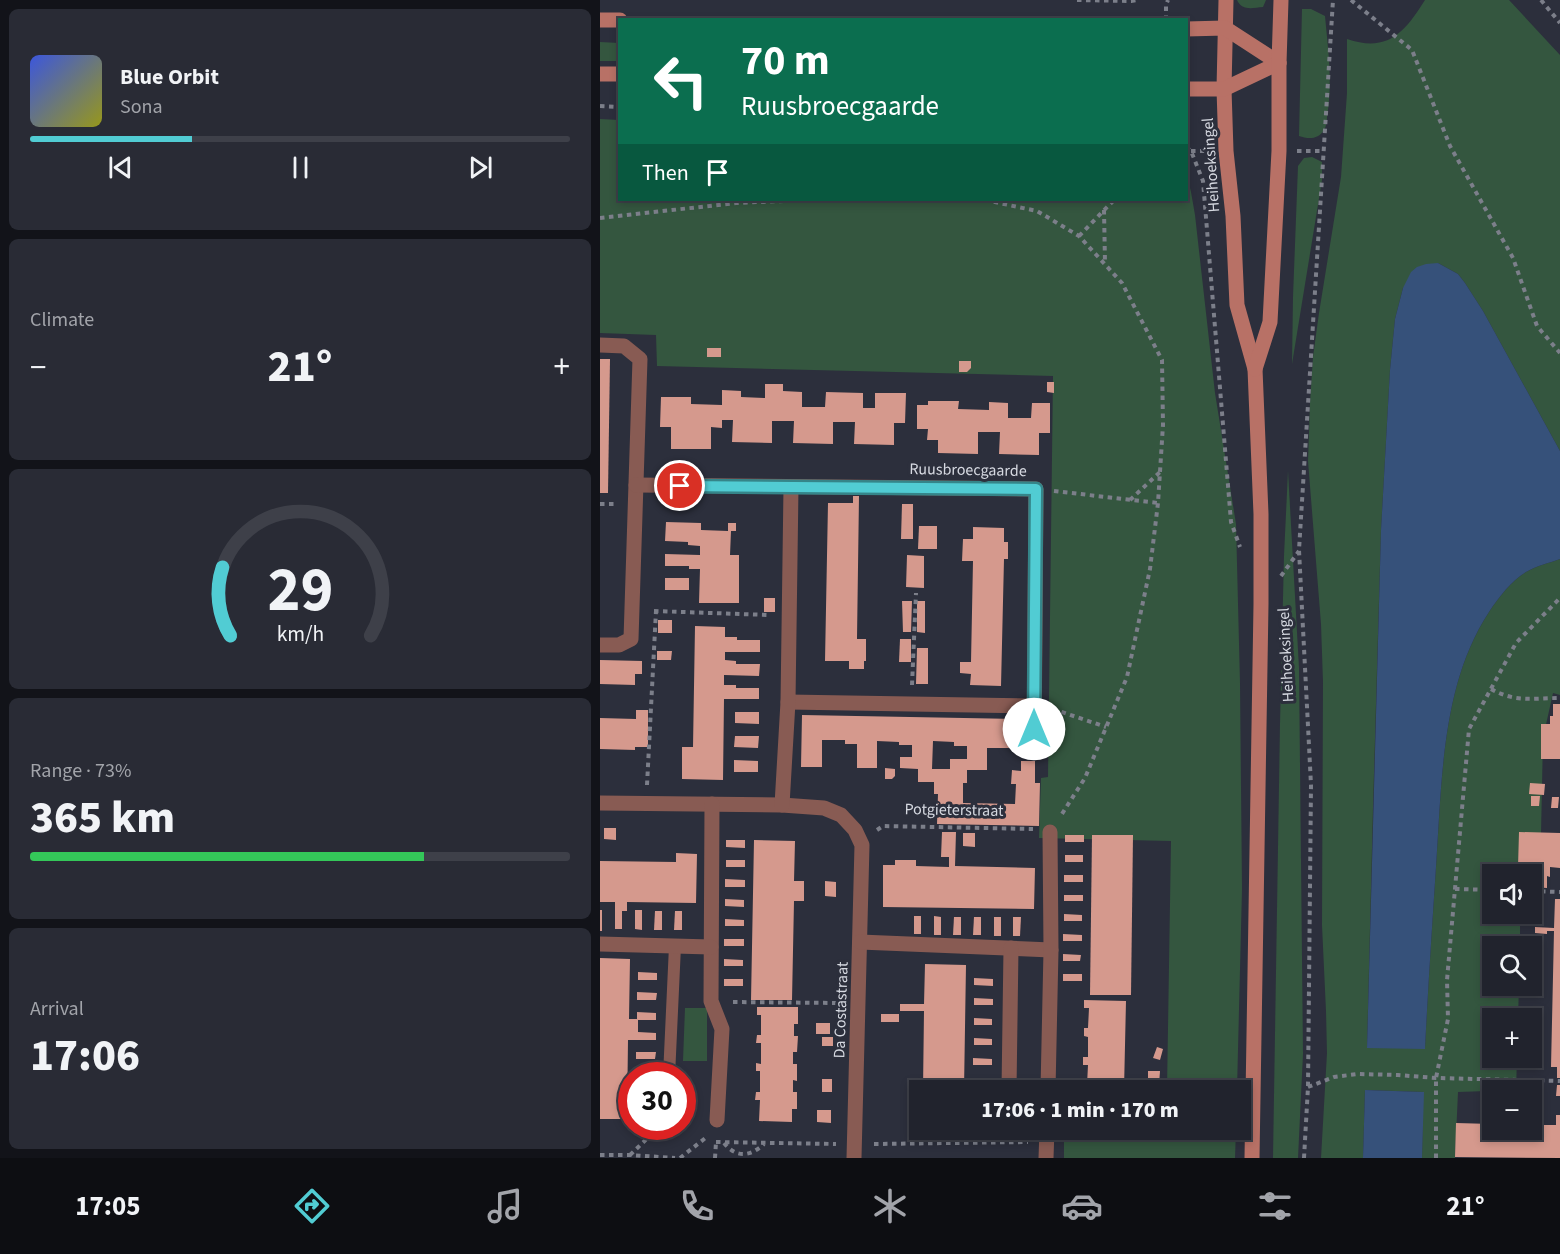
<!DOCTYPE html>
<meta charset="utf-8">
<style>
body{margin:0;font-family:"Source Sans 3",sans-serif;background:#292b35;color:#f1f3f6;height:100vh;display:flex;flex-direction:column;font-size:22px;white-space:nowrap}
*{box-sizing:border-box;margin:0}
p{font-size:20px;color:#a2a4aa}
.icon{flex:none;width:33px;height:33px;fill:none;stroke:currentColor;stroke-width:2;stroke-linecap:round;stroke-linejoin:round}
.map{position:relative;flex:1;overflow:hidden}
.side{display:flex;flex-direction:column;gap:9px;padding:9px;background:#121319;width:600px}
.side>*{flex:none}
.hud{position:absolute;left:18px;top:18px;width:570px;height:183px;border-radius:0px;box-shadow:0 3px 9px #0003,0 0 0 2px #3e4049;background:#0b6e4f;color:#fff;overflow:hidden}
.buttons{position:absolute;left:882px;top:864px;display:grid;gap:12px}
.buttons a{display:grid;place-items:center;width:60px;height:60px;border-radius:0px;background:#21232d;box-shadow:0 3px 9px #0003,0 0 0 2px #3e4049;font-size:30px}
.speed{position:absolute;left:18px;top:1062px;display:flex;gap:12px;font-size:30px;font-weight:700;text-align:center}
.speed>*{display:grid;place-content:center;width:78px;height:78px;border-radius:50%;background:#21232d;box-shadow:0 3px 9px #0003,0 0 0 2px #3e4049;line-height:1}
.speed .limit{border:9px solid #d22;background:#fff;color:#111}
.pin{position:absolute;display:grid;place-items:center;width:51px;height:51px;color:#fff;margin:-26px;border:3px solid #fff;border-radius:50%;box-shadow:0 2px 6px #0007}
.me{position:absolute;width:66px;margin:-33px;rotate:0deg;stroke-linejoin:round;filter:drop-shadow(0 0 4px #0008)}
.turn{display:flex;align-items:center;gap:21px;height:126px;padding:0 24px;font-size:27px}
.turn .icon{width:78px;height:78px;stroke-width:2.5}
.turn b{display:block;font-size:42px;line-height:51px}
.then{display:flex;align-items:center;height:57px;padding:0 24px;background:#0003;gap:12px;font-size:22px}
.big{font-size:45px;font-weight:800;line-height:1.1}
.side .card{flex:1;display:flex;flex-direction:column;justify-content:center;gap:9px;min-width:0;padding:0 21px;border-radius:9px;background:#292b35}
.side .dial{align-items:center;gap:0}
.dial svg{height:156px;overflow:visible;fill:none;stroke:#3e4049;stroke-width:7;stroke-linecap:round;text-anchor:middle}
.dial text{fill:#f1f3f6;stroke:none}
.song{display:flex;align-items:center;gap:18px}
.cover{width:72px;height:72px;border-radius:9px;background:linear-gradient(135deg,hsl(230 70% 55%),hsl(60 70% 35%))}
.played{height:6px;border-radius:3px;background:linear-gradient(90deg,#51ccd3 30%,#3e4049 30%)}
.keys{display:flex;justify-content:space-around;direction:ltr}
.heat{display:flex;justify-content:space-between;align-items:center;font-size:33px;direction:ltr}
.charge{height:9px;border-radius:4px;background:linear-gradient(90deg,#34c759 73%,#3e4049 0)}
.trip{position:absolute;left:309px;top:1080px;width:342px;height:60px;border-radius:0px;background:#21232d;box-shadow:0 3px 9px #0003,0 0 0 2px #3e4049;font-weight:800;line-height:60px;text-align:center}
.tabs{display:flex;height:96px;justify-content:space-around;align-items:center;background:#0d0e12;color:#a2a4aa}
.tabs .icon{width:42px;height:42px}
.tabs .selected{color:#51ccd3}
.tabs b{font-size:27px;color:#f1f3f6}
main{display:flex;flex:1;min-height:0}
.map>svg:first-child{display:block}
.green{fill:#34563f}
.water{fill:#36517a}
.building{fill:#d5998d;fill-rule:evenodd}
.lines{fill:none;stroke-linecap:round;stroke-linejoin:round}
.path{stroke:#7c7f8a;stroke-width:4;stroke-dasharray:4.5 4.5;stroke-linecap:butt}
.lane{stroke:#885b53;stroke-width:12}
.street{stroke:#885b53;stroke-width:15}
.secondary{stroke:#b87166;stroke-width:15}
.route-casing{stroke:#358589;stroke-width:15}
.route{stroke:#51ccd3;stroke-width:10}
.labels{text-anchor:middle;dominant-baseline:central;stroke-width:6;stroke-linejoin:round;paint-order:stroke}
.street-label{font-size:16px;fill:#d6d9e1;stroke:#2c2f3c}
</style>
<main>
<section class="side">
<div class="card">
<div class="song"><i class="cover"></i><div><b>Blue Orbit</b><p>Sona</p></div></div>
<div class="played"></div>
<div class="keys"><svg class="icon" aria-label="previous" viewBox="0 0 24 24"><path d="M18 5L8 12l10 7zM5 5v14"/></svg><svg class="icon" aria-label="pause" viewBox="0 0 24 24"><path d="M8 5v14M16 5v14"/></svg><svg class="icon" aria-label="next" viewBox="0 0 24 24"><path d="M6 5l10 7-10 7zM19 5v14"/></svg></div>
</div>
<div class="card"><p>Climate</p>
<div class="heat"><a>−</a><b class="big">21°</b><a>+</a></div>
</div>
<div class="card dial"><svg viewBox="0 0 100 80">
<path d="M14 69A42 42 0 1 1 86 69"/>
<path d="M14 69A42 42 0 0 1 10 34" stroke="#51ccd3"/>
<text x="50" y="56" font-size="32" font-weight="700">29</text>
<text x="50" y="72" font-size="11">km/h</text>
</svg></div>
<div class="card"><p>Range · 73%</p><b class="big">365 km</b><div class="charge"></div></div>
<div class="card"><p>Arrival</p><b class="big">17:06</b></div>
</section>
<div class="map">
<svg width="960" height="1158" viewBox="0 0 960 1158">
<rect width="100%" height="100%" fill="#2c2f3c"/>
<g class="green">
<path d="M 637,0 L 666,0 L 663,7 C 652,8 642,11 637,0 Z"/>
<path d="M 825,0 L 909,0 L 960,55 L 960,451 L 883,311 L 865,283 L 858,274 L 838,263 L 803,288 L 795,319 L 790,370 L 781,530 L 773,808 L 767,1048 L 825,1048 C 828,988 832,927 836,867 C 842,782 841,685 889,612 C 899,597 911,581 926,572 C 936,566 949,563 960,559 L 960,695 L 953,693 L 943,738 L 941,834 L 922,834 L 921,874 L 892,874 L 892,914 L 920,914 L 920,946 L 892,946 L 892,986 L 919,986 L 918,1018 L 892,1018 L 892,1058 L 917,1058 L 916,1090 L 858,1092 L 855,1158 L 822,1158 L 823,1092 L 765,1090 L 763,1158 L 721,1158 L 727,1053 L 726,1011 L 722,925 L 723,682 L 721,624 L 708,461 L 710,403 L 713,357 L 719,313 L 741,177 L 747,93 L 747,39 C 788,53 805,32 825,0 Z"/>
<path d="M 702,9 L 711,9 L 725,16 C 728,49 733,84 727,117 C 727,121 726,127 724,130 C 718,140 708,139 699,136 Z"/>
<path d="M 0,42 L 19,43 L 19,61 L 0,61 Z"/>
<path d="M 0,119 L 19,120 L 20,200 L 586,200 L 587,176 L 591,192 L 595,215 L 615,393 L 636,524 L 640,683 L 642,889 L 637,1090 L 567,1090 L 571,841 L 439,838 L 441,778 L 448,777 L 453,376 L 57,366 L 56,335 L 0,333 Z"/>
<path d="M 712,157 L 722,162 L 722,180 L 692,364 L 693,297 L 698,166 L 704,158 Z"/>
<path d="M 688,471 L 699,668 L 703,1054 L 698,1158 L 673,1158 L 680,724 L 684,556 Z"/>
<path d="M 85,1008 L 107,1008 L 107,1061 L 83,1061 Z"/>
<path d="M 567,1130 L 636,1130 L 635,1158 L 464,1158 L 464,1132 Z"/>
</g>
<g class="water">
<path d="M 838,263 L 858,274 L 865,283 L 883,311 L 960,451 L 960,559 C 949,563 936,566 926,572 C 911,581 899,597 889,612 C 841,685 842,782 836,867 C 832,928 828,988 825,1049 L 767,1048 L 781,530 L 790,370 L 795,319 L 803,288 L 811,272 L 817,267 L 826,264 Z"/>
<path d="M 765,1090 L 824,1092 L 822,1158 L 763,1158 Z"/>
</g>
<g class="building">
<rect x="107" y="348" width="14" height="9"/>
<path d="M 0,359 L 10,359 L 8,493 L 0,493 Z"/>
<path d="M 359,361 L 371,361 L 371,368 L 367,372 L 359,372 Z"/>
<path d="M 447,382 L 454,382 L 454,393 L 447,392 Z"/>
<path d="M 165,384 L 183,384 L 183,391 L 202,392 L 202,407 L 225,407 L 226,392 L 263,393 L 263,408 L 275,408 L 275,393 L 306,393 L 305,423 L 294,423 L 294,445 L 254,444 L 255,422 L 233,422 L 233,444 L 193,443 L 194,421 L 172,421 L 172,443 L 132,442 L 133,420 L 122,420 L 122,428 L 111,427 L 111,449 L 71,449 L 71,427 L 60,427 L 61,397 L 91,397 L 91,404 L 122,405 L 122,390 L 141,391 L 141,397 L 165,398 Z"/>
<path d="M 328,401 L 359,401 L 358,409 L 389,410 L 389,402 L 408,403 L 408,418 L 431,418 L 432,403 L 450,403 L 450,433 L 439,433 L 439,455 L 399,454 L 400,432 L 378,432 L 378,454 L 338,453 L 338,440 L 327,440 L 328,429 L 317,429 L 317,405 L 328,405 Z"/>
<path d="M 253,496 L 259,496 L 257,639 L 266,639 L 266,661 L 264,661 L 264,669 L 249,669 L 249,661 L 225,661 L 228,503 L 253,503 Z"/>
<path d="M 302,504 L 313,504 L 313,539 L 301,539 Z"/>
<path d="M 66,522 L 101,523 L 101,530 L 128,531 L 128,523 L 136,523 L 136,531 L 131,531 L 130,555 L 139,555 L 139,603 L 99,603 L 100,569 L 89,569 L 89,566 L 65,566 L 65,554 L 100,555 L 100,546 L 88,545 L 88,542 L 65,541 Z"/>
<path d="M 319,526 L 337,526 L 337,549 L 318,549 Z"/>
<path d="M 373,527 L 404,528 L 404,542 L 408,542 L 408,559 L 404,559 L 401,686 L 370,685 L 371,674 L 360,673 L 360,662 L 371,662 L 373,561 L 362,561 L 363,539 L 373,539 Z"/>
<path d="M 307,555 L 324,556 L 324,588 L 306,587 Z"/>
<rect x="65" y="578" width="24" height="12"/>
<rect x="164" y="598" width="11" height="14"/>
<path d="M 302,601 L 312,601 L 311,632 L 303,632 Z"/>
<path d="M 317,601 L 325,601 L 325,633 L 317,632 Z"/>
<rect x="58" y="620" width="14" height="13"/>
<path d="M 95,626 L 125,627 L 125,637 L 137,637 L 137,640 L 160,640 L 160,652 L 125,652 L 125,660 L 136,661 L 136,664 L 160,664 L 159,676 L 124,675 L 124,685 L 136,685 L 136,688 L 159,688 L 159,699 L 124,699 L 123,780 L 82,779 L 82,747 L 93,747 Z"/>
<path d="M 300,639 L 311,639 L 311,662 L 299,662 Z"/>
<path d="M 317,648 L 328,648 L 328,684 L 316,684 Z"/>
<path d="M 57,651 L 72,651 L 71,660 L 57,660 Z"/>
<path d="M 0,660 L 42,661 L 42,674 L 35,674 L 35,685 L 0,684 Z"/>
<path d="M 953,704 L 960,704 L 960,759 L 941,759 L 941,724 L 950,724 L 950,716 L 953,716 Z"/>
<path d="M 36,710 L 48,710 L 48,747 L 35,747 L 35,750 L 0,749 L 0,718 L 36,719 Z"/>
<path d="M 135,712 L 159,712 L 159,724 L 135,723 Z"/>
<path d="M 202,715 L 422,719 L 422,748 L 387,748 L 387,770 L 367,770 L 367,783 L 363,783 L 363,803 L 415,804 L 416,784 L 411,784 L 412,770 L 421,771 L 421,761 L 435,761 L 435,783 L 440,783 L 439,826 L 337,824 L 338,794 L 334,794 L 334,782 L 318,782 L 318,769 L 300,768 L 300,757 L 312,757 L 312,745 L 299,745 L 299,742 L 277,741 L 277,768 L 257,768 L 257,744 L 245,744 L 245,740 L 222,740 L 222,767 L 201,767 ZM 333,741 L 354,742 L 354,746 L 367,746 L 367,759 L 350,759 L 350,769 L 332,769 Z"/>
<path d="M 135,736 L 159,736 L 158,748 L 134,747 Z"/>
<path d="M 134,760 L 158,761 L 158,772 L 134,772 Z"/>
<path d="M 285,768 L 295,769 L 295,776 L 292,779 L 285,779 Z"/>
<path d="M 930,783 L 945,784 L 944,795 L 929,794 Z"/>
<path d="M 931,796 L 940,796 L 939,806 L 931,806 Z"/>
<path d="M 952,797 L 959,797 L 958,808 L 951,808 Z"/>
<path d="M 4,828 L 16,828 L 16,840 L 4,839 Z"/>
<path d="M 342,832 L 356,832 L 355,866 L 435,868 L 434,909 L 283,907 L 283,865 L 295,865 L 295,860 L 316,860 L 316,866 L 349,867 L 349,857 L 341,857 Z"/>
<path d="M 919,832 L 960,833 L 960,868 L 950,867 L 950,877 L 947,876 L 947,888 L 932,887 L 932,874 L 926,874 L 926,867 L 918,867 Z"/>
<path d="M 363,833 L 375,833 L 375,847 L 363,846 Z"/>
<rect x="465" y="835" width="19" height="7"/>
<path d="M 492,835 L 533,835 L 531,995 L 490,995 Z"/>
<path d="M 126,840 L 145,840 L 145,848 L 126,847 Z"/>
<path d="M 154,840 L 195,841 L 194,881 L 204,881 L 204,901 L 194,901 L 192,1000 L 151,1000 Z"/>
<path d="M 76,853 L 97,854 L 96,903 L 27,902 L 27,911 L 22,911 L 22,929 L 15,929 L 15,902 L 0,902 L 0,861 L 76,862 Z"/>
<rect x="465" y="855" width="18" height="7"/>
<rect x="126" y="860" width="19" height="7"/>
<rect x="464" y="875" width="19" height="7"/>
<path d="M 125,879 L 145,880 L 145,887 L 125,887 Z"/>
<path d="M 225,881 L 236,882 L 236,897 L 225,896 Z"/>
<rect x="464" y="895" width="19" height="6"/>
<path d="M 125,899 L 144,900 L 144,907 L 125,906 Z"/>
<path d="M 955,899 L 960,899 L 960,1078 L 957,1078 L 957,1067 L 951,1067 L 954,931 L 947,931 L 947,934 L 935,933 L 935,927 L 954,928 Z"/>
<rect x="0" y="910" width="2" height="21"/>
<path d="M 35,910 L 42,910 L 42,930 L 35,929 Z"/>
<path d="M 55,911 L 62,911 L 62,930 L 54,930 Z"/>
<path d="M 75,911 L 82,911 L 82,930 L 74,930 Z"/>
<path d="M 464,914 L 482,915 L 482,921 L 464,921 Z"/>
<rect x="314" y="916" width="7" height="18"/>
<path d="M 334,916 L 341,917 L 341,935 L 334,935 Z"/>
<path d="M 354,917 L 361,917 L 361,935 L 353,935 Z"/>
<path d="M 374,917 L 381,917 L 381,935 L 373,935 Z"/>
<rect x="394" y="917" width="7" height="19"/>
<path d="M 413,917 L 421,917 L 420,936 L 413,936 Z"/>
<path d="M 125,919 L 144,920 L 144,926 L 125,926 Z"/>
<path d="M 463,934 L 482,935 L 482,941 L 463,941 Z"/>
<rect x="124" y="939" width="20" height="7"/>
<path d="M 463,954 L 481,955 L 480,961 L 463,961 Z"/>
<path d="M 0,958 L 30,959 L 29,1019 L 37,1019 L 37,1012 L 56,1013 L 56,1020 L 38,1020 L 38,1032 L 56,1033 L 56,1040 L 28,1040 L 27,1119 L 0,1119 Z"/>
<path d="M 124,959 L 143,960 L 143,966 L 124,966 Z"/>
<path d="M 325,964 L 366,965 L 364,1090 L 323,1090 L 324,1011 L 300,1011 L 300,1004 L 324,1004 Z"/>
<path d="M 38,972 L 57,973 L 57,980 L 38,980 Z"/>
<rect x="463" y="974" width="19" height="7"/>
<path d="M 374,978 L 393,979 L 393,986 L 374,985 Z"/>
<rect x="124" y="979" width="19" height="7"/>
<path d="M 37,992 L 57,993 L 56,1000 L 37,1000 Z"/>
<path d="M 374,998 L 393,999 L 393,1005 L 374,1005 Z"/>
<path d="M 484,1000 L 526,1001 L 524,1090 L 483,1090 L 483,1085 L 487,1085 L 488,1065 L 483,1065 L 483,1057 L 488,1057 L 488,1037 L 484,1036 L 484,1028 L 488,1028 L 489,1008 L 484,1008 Z"/>
<path d="M 157,1007 L 198,1007 L 198,1024 L 194,1024 L 194,1036 L 198,1036 L 197,1052 L 193,1052 L 193,1064 L 197,1064 L 197,1081 L 193,1080 L 193,1092 L 197,1092 L 197,1109 L 192,1109 L 192,1122 L 159,1121 L 160,1100 L 155,1100 L 156,1092 L 160,1092 L 160,1071 L 156,1071 L 156,1063 L 161,1064 L 161,1043 L 156,1043 L 157,1035 L 161,1035 L 161,1015 L 157,1015 Z"/>
<rect x="281" y="1014" width="18" height="8"/>
<path d="M 374,1018 L 392,1019 L 392,1025 L 374,1025 Z"/>
<rect x="216" y="1023" width="14" height="11"/>
<rect x="222" y="1037" width="11" height="9"/>
<path d="M 374,1038 L 392,1039 L 392,1045 L 374,1045 Z"/>
<path d="M 557,1047 L 563,1049 L 560,1060 L 553,1058 Z"/>
<path d="M 36,1052 L 56,1052 L 55,1059 L 36,1059 Z"/>
<path d="M 373,1058 L 392,1059 L 392,1065 L 373,1065 Z"/>
<path d="M 548,1071 L 560,1071 L 559,1085 L 548,1085 Z"/>
<rect x="36" y="1072" width="19" height="4"/>
<rect x="373" y="1078" width="18" height="7"/>
<rect x="222" y="1079" width="10" height="13"/>
<rect x="908" y="1084" width="8" height="6"/>
<path d="M 957,1085 L 960,1085 L 960,1096 L 956,1096 Z"/>
<path d="M 217,1110 L 231,1110 L 231,1123 L 217,1122 Z"/>
<path d="M 956,1115 L 960,1115 L 960,1158 L 855,1157 L 856,1123 L 892,1124 L 892,1130 L 932,1130 L 932,1125 L 956,1125 Z"/>
</g>
<g class="lines">
<g class="path">
<path d="M 477,0 L 531,1 L 537,0"/>
<path d="M 751,0 L 812,50 L 850,146 L 913,258 L 937,326 L 960,353"/>
<path d="M 941,0 L 960,23"/>
<path d="M 566,20 L 566,5 L 568,0"/>
<path d="M 0,106 L 20,107"/>
<path d="M 586,147 L 591,151 L 603,181 L 631,522 L 640,547"/>
<path d="M 591,151 L 608,151"/>
<path d="M 697,151 L 724,151"/>
<path d="M 385,200 L 437,211 L 479,236 L 522,283 L 562,360 L 563,425 L 558,503 L 550,569 L 527,677 L 485,778 L 460,817"/>
<path d="M 504,210 L 505,263"/>
<path d="M 0,218 L 136,203 L 206,200"/>
<path d="M 479,236 L 514,200"/>
<path d="M 454,491 L 558,503"/>
<path d="M 530,500 L 560,472"/>
<path d="M 0,504 L 17,504"/>
<path d="M 681,576 L 699,551"/>
<path d="M 54,611 L 169,615"/>
<path d="M 312,685 L 316,593"/>
<path d="M 891,689 C 916,703 933,698 960,698"/>
<path d="M 453,709 L 506,727"/>
<path d="M 47,785 L 56,611"/>
<path d="M 277,830 L 283,826 L 433,829"/>
<path d="M 855,889 L 892,890"/>
<path d="M 932,891 L 960,892"/>
<path d="M 133,1002 L 239,1003"/>
<path d="M 708,1087 L 734,1077 L 757,1074 L 798,1075 L 836,1078 L 960,1081"/>
<path d="M 116,1142 L 236,1144"/>
<path d="M 124,1143 C 136,1158 150,1157 164,1144"/>
<path d="M 393,1143 L 394,1130"/>
<path d="M 274,1144 L 428,1142"/>
<path d="M 0,1155 L 30,1155 L 75,1158"/>
<path d="M 30,1155 L 55,1131 L 57,1126"/>
<path d="M 80,1158 L 108,1136"/>
<path d="M 115,1158 L 116,1142"/>
<path d="M 704,1158 L 708,1087 L 711,785 L 699,550 L 733,0"/>
<path d="M 836,1158 L 836,1078 L 848,1019 L 847,980 L 869,729 L 916,643 L 960,598"/>
</g>
<path class="lane" d="M 69,1076 L 75,946"/>
<g class="street">
<path d="M 0,345 L 24,346 L 40,359 L 31,639 L 19,645 L 0,645"/>
<path d="M 36,485 L 436,489 L 434,752"/>
<path d="M 188,702 L 434,706"/>
<path d="M 0,803 L 182,805 L 224,808 L 241,815 L 255,830 L 262,845 L 254,1158"/>
<path d="M 112,804 L 111,1001 L 122,1029 L 117,1120"/>
<path d="M 182,805 L 188,702 L 191,487"/>
<path d="M 260,942 L 451,950"/>
<path d="M 0,944 L 111,947"/>
<path d="M 409,1090 L 411,948"/>
<path d="M 448,1090 L 451,950 L 450,832"/>
<path d="M 446,1158 L 447,1130"/>
</g>
<g class="secondary">
<path d="M 626,0 L 624,89 L 626,151 L 633,216 L 637,305 L 655,369 L 661,514 L 661,604 L 652,1158"/>
<path d="M 0,20 L 20,20"/>
<path d="M 586,29 L 625,28 L 679,63"/>
<path d="M 0,74 L 20,74"/>
<path d="M 586,89 L 624,89 L 679,63"/>
<path d="M 655,369 L 670,322 L 679,151 L 679,63 L 681,0"/>
</g>
</g>
<g class="lines">
<g class="route-casing">
<path id="route" d="M 80,486 L 436,489 L 434,729"/>
</g>
<use href="#route" class="route"/>
</g>
<g class="labels">
<g class="street-label">
<text transform="translate(611 165) rotate(-94)">Heihoeksingel</text>
<text transform="translate(368 470) rotate(1)">Ruusbroecgaarde</text>
<text transform="translate(686 655) rotate(-93)">Heihoeksingel</text>
<text transform="translate(354 810) rotate(1)">Potgieterstraat</text>
<text transform="translate(241 1010) rotate(-88)">Da Costastraat</text>
</g>
</g>
</svg>
<div class="buttons">
<a><svg class="icon" aria-label="sound" viewBox="0 0 24 24"><path d="M4 9h4l5-4v14l-5-4H4zM17 9q2 3 0 6"/></svg></a>
<a><svg class="icon" aria-label="search" viewBox="0 0 24 24"><circle cx="10" cy="10" r="6"/><path d="M15 15l6 6"/></svg></a>
<a>+</a>
<a>−</a>
</div>
<div class="speed"><div class="limit">30</div></div>
<div class="pin" style="left:80px;top:486px;background:#d93025"><svg class="icon" aria-label="arrive" viewBox="0 0 24 24"><path d="M6 21V4h12l-3 4 3 4H6"/></svg></div>
<svg class="me" style="left:434px;top:729px" viewBox="-20 -20 40 40"><circle r="19" fill="#fff"/><path d="M0-13L10 11 0 6-10 11z" fill="#51ccd3"/></svg>
<div class="trip">17:06 · 1 min · 170 m</div>
<div class="hud">
<div class="turn"><svg class="icon" aria-label="left" viewBox="0 0 24 24"><path d="M17 20v-9H6M10 6l-5 5 5 5"/></svg><div><b>70 m</b>Ruusbroecgaarde</div></div>
<div class="then">Then<svg class="icon" aria-label="arrive" viewBox="0 0 24 24"><path d="M6 21V4h12l-3 4 3 4H6"/></svg></div>
</div>
</div>
</main>
<nav class="tabs">
<b>17:05</b>
<svg class="icon selected" aria-label="directions" viewBox="0 0 24 24"><path d="M12 3l9 9-9 9-9-9zM9 14v-3h6M13 9l2 2-2 2"/></svg>
<svg class="icon" aria-label="music" viewBox="0 0 24 24"><path d="M9 18V5l10-2v13"/><circle cx="6" cy="18" r="3"/><circle cx="16" cy="16" r="3"/></svg>
<svg class="icon" aria-label="phone" viewBox="0 0 24 24"><path d="M5 4h4l2 5-3 2q2 4 5 5l2-3 5 2v4C11 20 4 13 5 4z"/></svg>
<svg class="icon" aria-label="climate" viewBox="0 0 24 24"><path d="M12 3v18M4 7l16 10M4 17L20 7"/></svg>
<svg class="icon" aria-label="car" viewBox="0 0 24 24"><path d="M5 17H2v-5l4-1 3-4h7l3 4 3 1v5h-3M9 17h6M6 11h13"/><circle cx="7" cy="17" r="2"/><circle cx="17" cy="17" r="2"/></svg>
<svg class="icon" aria-label="filters" viewBox="0 0 24 24"><path d="M4 7h16M4 17h16"/><circle cx="9" cy="7" r="2"/><circle cx="15" cy="17" r="2"/></svg>
<b>21°</b>
</nav>
